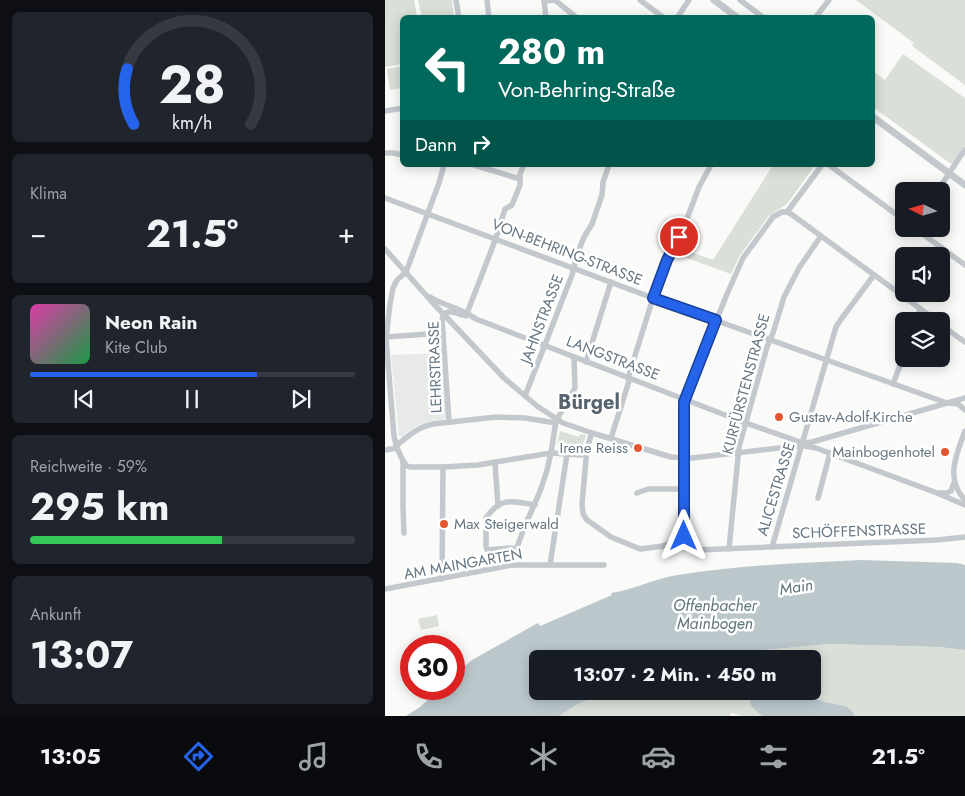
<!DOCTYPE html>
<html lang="de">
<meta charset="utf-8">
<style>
body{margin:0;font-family:Jost,sans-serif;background:#20242c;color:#f1f3f6;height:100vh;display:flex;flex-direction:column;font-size:19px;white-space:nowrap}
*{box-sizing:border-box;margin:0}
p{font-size:16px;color:#9ea1a6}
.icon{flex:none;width:28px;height:28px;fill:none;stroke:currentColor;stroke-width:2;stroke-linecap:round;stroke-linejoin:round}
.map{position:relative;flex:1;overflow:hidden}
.side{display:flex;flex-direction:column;gap:12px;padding:12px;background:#0d0f14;width:385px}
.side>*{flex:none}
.top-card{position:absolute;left:15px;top:15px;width:475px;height:152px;border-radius:8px;box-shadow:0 2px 12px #0003;background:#00695c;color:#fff;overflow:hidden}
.needle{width:32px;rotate:275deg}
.fabs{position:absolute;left:510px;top:182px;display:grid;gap:10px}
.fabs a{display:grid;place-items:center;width:55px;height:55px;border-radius:8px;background:#171b24;box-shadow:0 2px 12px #0003;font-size:25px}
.speed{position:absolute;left:15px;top:635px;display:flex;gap:10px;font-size:25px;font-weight:700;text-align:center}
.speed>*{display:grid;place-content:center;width:65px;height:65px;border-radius:50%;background:#171b24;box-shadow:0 2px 12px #0003;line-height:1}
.speed .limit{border:8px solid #d22;background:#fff;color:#111}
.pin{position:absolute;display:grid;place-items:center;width:42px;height:42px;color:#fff;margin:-21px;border:2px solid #fff;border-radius:50%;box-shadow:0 1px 5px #0007}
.me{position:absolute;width:55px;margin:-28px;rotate:0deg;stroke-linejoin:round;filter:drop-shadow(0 0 4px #0008)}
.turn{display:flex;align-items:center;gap:18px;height:105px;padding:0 15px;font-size:22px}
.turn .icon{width:65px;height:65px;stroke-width:2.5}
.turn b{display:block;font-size:35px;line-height:42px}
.then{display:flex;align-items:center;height:48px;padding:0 15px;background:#0003;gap:10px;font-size:19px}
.big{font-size:38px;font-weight:700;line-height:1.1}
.side .card{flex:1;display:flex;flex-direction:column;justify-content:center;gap:8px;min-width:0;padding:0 18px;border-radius:8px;background:#20242c}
.side .dial{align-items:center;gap:0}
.dial svg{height:130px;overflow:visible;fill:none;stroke:#363941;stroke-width:7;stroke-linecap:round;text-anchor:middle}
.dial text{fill:#f1f3f6;stroke:none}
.song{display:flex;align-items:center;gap:15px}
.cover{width:60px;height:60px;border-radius:8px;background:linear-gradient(135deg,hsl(320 70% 55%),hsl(140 70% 35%))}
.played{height:5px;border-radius:2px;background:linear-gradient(90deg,#2563eb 70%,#363941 70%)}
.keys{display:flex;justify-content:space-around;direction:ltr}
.heat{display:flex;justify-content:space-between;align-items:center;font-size:28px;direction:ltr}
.charge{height:8px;border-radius:4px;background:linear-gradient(90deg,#34c759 59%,#363941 0)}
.trip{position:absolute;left:144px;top:650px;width:292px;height:50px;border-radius:8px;background:#171b24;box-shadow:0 2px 12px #0003;font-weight:700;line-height:50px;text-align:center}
.tab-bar{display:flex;height:80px;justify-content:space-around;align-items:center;background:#090b0e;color:#9ea1a6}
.tab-bar .icon{width:35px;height:35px}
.tab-bar .current{color:#2563eb}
.tab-bar b{font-size:22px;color:#f1f3f6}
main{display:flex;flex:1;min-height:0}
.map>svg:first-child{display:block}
.built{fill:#e8e9e9}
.green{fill:#dadfd7}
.water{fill:#bbc7cb}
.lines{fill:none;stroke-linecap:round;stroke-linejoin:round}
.minor{stroke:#c3c8cc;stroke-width:5.5}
.tertiary{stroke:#c3c8cc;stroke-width:7}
.route-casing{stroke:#184099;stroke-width:12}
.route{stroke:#2563eb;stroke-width:9}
.poi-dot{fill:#e4572e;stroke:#fff;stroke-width:2}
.labels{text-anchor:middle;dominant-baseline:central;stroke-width:5;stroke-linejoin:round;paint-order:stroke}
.street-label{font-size:15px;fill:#657683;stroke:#fff}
.poi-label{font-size:15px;fill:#657683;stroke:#fff;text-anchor:start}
.water-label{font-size:16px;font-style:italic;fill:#60757c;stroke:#fff}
.district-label{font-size:20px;font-weight:bold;fill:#57646e;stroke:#fff}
</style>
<main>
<section class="side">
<div class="card dial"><svg viewBox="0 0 100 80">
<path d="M14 69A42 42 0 1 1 86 69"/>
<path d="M14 69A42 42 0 0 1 10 35" stroke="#2563eb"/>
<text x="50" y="56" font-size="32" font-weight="700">28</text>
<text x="50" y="72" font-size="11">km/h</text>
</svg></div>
<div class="card"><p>Klima</p>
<div class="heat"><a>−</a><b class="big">21.5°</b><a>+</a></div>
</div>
<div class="card">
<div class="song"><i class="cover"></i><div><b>Neon Rain</b><p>Kite Club</p></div></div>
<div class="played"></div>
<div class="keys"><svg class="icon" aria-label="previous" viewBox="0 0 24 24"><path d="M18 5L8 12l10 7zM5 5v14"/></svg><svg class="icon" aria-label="pause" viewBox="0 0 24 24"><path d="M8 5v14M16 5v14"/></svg><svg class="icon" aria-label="next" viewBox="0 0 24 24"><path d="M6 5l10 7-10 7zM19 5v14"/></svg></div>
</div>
<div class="card"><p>Reichweite · 59%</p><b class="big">295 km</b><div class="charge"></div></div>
<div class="card"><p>Ankunft</p><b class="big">13:07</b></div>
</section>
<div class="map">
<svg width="580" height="716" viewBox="0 0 580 716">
<rect width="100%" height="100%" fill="#fafaf8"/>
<path class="built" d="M 57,353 L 61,417 L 59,420 L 45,421 L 34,425 L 28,428 L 17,437 L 14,436 L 6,355 Z"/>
<g class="green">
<path d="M 0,0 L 29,0 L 32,17 L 18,18 L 17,64 L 0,67 Z"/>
<path d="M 33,0 L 67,0 L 69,17 L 37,17 Z"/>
<path d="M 471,0 L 580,0 L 580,85 L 527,46 L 529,43 Z"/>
<path d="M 518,54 L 580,98 L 580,146 L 566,164 L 488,107 L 488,71 L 500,80 Z"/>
<path d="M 17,66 L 17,88 L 5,90 L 2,69 Z"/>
<path d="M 388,165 L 430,165 L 402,204 L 388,213 L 383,217 L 355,255 L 346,274 L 291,254 L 295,248 L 328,260 Z"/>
<path d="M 175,431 L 194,437 L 195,434 L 201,435 L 197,448 L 193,451 L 190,451 L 190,447 L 172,445 Z"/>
<path d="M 52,615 L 54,626 L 36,630 L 33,619 Z"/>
<path d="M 443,644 L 554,647 L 580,650 L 580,716 L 470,716 L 468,712 L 461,706 L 440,702 L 419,695 L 413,691 L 428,691 L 428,659 L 325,659 L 368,651 Z"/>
<path d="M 223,691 L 373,691 L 367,693 L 374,714 L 377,716 L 357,716 L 347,713 L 344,716 L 174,716 L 191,705 Z"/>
</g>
<g class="water">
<path d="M 476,560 L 572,563 L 580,565 L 580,650 L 554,647 L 443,644 L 368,651 L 325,659 L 152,659 L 152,691 L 223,691 L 191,705 L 174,716 L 21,716 L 35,707 L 55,689 L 69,689 L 69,675 L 87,660 L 153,623 L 155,626 L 227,595 L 226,593 C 249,590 270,578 293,575 C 354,565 415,563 476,560 Z"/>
<path d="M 373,691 L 413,691 L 419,695 L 440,702 L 461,706 L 468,712 L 470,716 L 377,716 L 367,707 L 365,702 L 367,693 Z"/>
</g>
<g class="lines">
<g class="minor">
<path d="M 71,0 L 74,18"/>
<path d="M 102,0 L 104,18"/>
<path d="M 159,0 L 161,18"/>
<path d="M 255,0 L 279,18"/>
<path d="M 355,0 L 379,18"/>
<path d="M 159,1 L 170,0 L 192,18"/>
<path d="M 292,18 L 304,0"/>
<path d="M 430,18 L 444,0"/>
<path d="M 0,111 L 18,108"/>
<path d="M 0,153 L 8,153 L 18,155"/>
<path d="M 89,165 L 135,179"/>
<path d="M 444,165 L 519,220"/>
<path d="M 552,191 C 562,178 570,163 580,150"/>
<path d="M 0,198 L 268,298 L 562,403 L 573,404 L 580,410"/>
<path d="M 402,212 L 437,165"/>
<path d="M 531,229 L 580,265"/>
<path d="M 0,249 L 48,303 L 119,378 L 152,406 L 178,423 L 207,433 L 286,457 L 297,458 L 307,458 L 411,446 L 420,446 L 431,448 L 552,493 L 580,505"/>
<path d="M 45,297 C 59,306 77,308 91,319 L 361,423 L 418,443 L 427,442 L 580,398"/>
<path d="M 81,316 L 111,238 L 120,209 L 127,205 L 135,185 L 135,174 L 139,165"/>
<path d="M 531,321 L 535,309"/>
<path d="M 552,321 L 406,214 L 402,212 L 397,212 L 388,217 L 358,258 L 342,294 L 299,401 L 299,536 L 308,548 L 312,550 L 552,540 L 580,537"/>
<path d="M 556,325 L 580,342"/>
<path d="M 0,337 L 58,333"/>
<path d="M 189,357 L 190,388 L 171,421 L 166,453 L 196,455 C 203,451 204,440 207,433"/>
<path d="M 201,362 L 226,282"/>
<path d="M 243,378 L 268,298 L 281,263 L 303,216 L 314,187 L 326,165"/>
<path d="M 508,384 L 519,355"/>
<path d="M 140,396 L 187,275 L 192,255 L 199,237 L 207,224 L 217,195 L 218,182 L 224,165"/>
<path d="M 64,422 L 57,319 C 60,308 69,312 77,315"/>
<path d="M 580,431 C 571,455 560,479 580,500"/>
<path d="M 226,438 L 245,378"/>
<path d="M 11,446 C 23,436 33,427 48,424 L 111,417 L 140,418 L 171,423"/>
<path d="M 202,448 L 197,504 L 198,514 L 202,520 L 226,537 L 255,549 L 278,546 L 299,536"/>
<path d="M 0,450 L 12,448"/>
<path d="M 18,461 L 22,466 L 25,467 L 58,467 L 93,465 L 166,453 C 161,480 152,499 141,523 C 136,536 132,548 127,561 L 127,565"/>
<path d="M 110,462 L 113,506"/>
<path d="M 252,493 L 263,489 L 299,489"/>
<path d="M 554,493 L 561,493 L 566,491 L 569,483"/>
<path d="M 433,498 L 445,453"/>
<path d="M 19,533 L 18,507 L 18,461 L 12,448 L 9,436 L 1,339 L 5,304 L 8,288 L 12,280 L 21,272 L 54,183 L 59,165"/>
<path d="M 387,547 L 451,327 L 454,322 L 489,275"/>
<path d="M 131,549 L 125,548 L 102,550 L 101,547 L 101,518 C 116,496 128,501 150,505"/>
<path d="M 344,549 L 354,447 L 382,347 L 388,333 L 399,297 L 414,268 L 436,236"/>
<path d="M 165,565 L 182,454"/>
<path d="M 57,579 L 58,467"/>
<path d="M 0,589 L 127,565 L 219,565"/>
</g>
<g class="tertiary">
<path d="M 329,0 L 353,18"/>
<path d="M 488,117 L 580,185"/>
</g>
</g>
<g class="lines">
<g class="route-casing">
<path id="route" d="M 294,237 L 282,260 L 268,298 L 331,320 L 299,402 L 299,536"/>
</g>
<use href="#route" class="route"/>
</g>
<g class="poi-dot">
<circle cx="394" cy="417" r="5"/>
<circle cx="253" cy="448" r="5"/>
<circle cx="560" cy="452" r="5"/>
<circle cx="59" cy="524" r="5"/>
</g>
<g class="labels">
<g class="street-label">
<text transform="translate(182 252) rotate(21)">VON-BEHRING-STRASSE</text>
<text transform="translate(157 319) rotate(-69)">JAHNSTRASSE</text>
<text transform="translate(228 358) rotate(21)">LANGSTRASSE</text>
<text transform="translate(50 367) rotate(-92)">LEHRSTRASSE</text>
<text transform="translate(361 384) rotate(-75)">KURFÜRSTENSTRASSE</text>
<text transform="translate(391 489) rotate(-73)">ALICESTRASSE</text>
<text transform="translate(474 531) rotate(-2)">SCHÖFFENSTRASSE</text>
<text transform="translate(78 564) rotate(-10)">AM MAINGARTEN</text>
</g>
<g class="poi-label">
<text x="404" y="417">Gustav-Adolf-Kirche</text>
<text x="243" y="448" text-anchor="end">Irene Reiss</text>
<text x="550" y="452" text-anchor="end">Mainbogenhotel</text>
<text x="69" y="524">Max Steigerwald</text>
</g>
<g class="water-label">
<text transform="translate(411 587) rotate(-9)">Main</text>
<text x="330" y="605">Offenbacher<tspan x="330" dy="18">Mainbogen</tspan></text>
</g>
<g class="district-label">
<text x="204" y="402">Bürgel</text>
</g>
</g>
</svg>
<div class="fabs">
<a><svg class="needle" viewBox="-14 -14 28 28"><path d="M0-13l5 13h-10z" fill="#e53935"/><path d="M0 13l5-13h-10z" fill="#9ea1a6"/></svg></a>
<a><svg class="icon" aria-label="sound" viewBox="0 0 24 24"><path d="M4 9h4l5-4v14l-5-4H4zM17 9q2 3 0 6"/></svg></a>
<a><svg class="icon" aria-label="layers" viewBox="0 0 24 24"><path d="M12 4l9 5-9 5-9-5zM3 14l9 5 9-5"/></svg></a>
</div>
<div class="speed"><div class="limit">30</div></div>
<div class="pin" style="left:294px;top:237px;background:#d93025"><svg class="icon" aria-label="arrive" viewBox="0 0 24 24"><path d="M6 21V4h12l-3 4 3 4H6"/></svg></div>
<svg class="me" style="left:299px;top:536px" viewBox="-20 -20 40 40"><path d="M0-17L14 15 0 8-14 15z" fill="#2563eb" stroke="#fff" stroke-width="4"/></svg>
<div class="trip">13:07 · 2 Min. · 450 m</div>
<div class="top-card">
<div class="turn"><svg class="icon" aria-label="left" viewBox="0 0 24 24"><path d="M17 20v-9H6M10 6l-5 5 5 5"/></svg><div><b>280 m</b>Von-Behring-Straße</div></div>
<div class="then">Dann<svg class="icon" aria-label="right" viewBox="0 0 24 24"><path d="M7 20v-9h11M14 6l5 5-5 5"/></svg></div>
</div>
</div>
</main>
<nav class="tab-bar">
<b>13:05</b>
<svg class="icon current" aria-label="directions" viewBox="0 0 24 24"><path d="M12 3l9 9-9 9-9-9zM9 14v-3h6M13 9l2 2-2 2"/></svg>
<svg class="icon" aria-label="music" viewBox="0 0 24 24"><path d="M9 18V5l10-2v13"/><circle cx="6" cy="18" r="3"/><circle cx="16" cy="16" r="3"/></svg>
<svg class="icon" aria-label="phone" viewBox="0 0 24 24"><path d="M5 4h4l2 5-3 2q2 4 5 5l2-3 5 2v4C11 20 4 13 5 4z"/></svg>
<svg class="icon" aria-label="climate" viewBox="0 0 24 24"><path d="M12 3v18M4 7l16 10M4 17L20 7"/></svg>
<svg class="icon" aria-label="car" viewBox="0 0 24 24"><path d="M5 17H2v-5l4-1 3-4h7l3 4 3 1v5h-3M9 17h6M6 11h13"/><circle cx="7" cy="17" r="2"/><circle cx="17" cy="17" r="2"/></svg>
<svg class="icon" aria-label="filters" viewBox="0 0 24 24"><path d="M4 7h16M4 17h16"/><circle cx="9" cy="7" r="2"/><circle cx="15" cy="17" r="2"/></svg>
<b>21.5°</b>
</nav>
